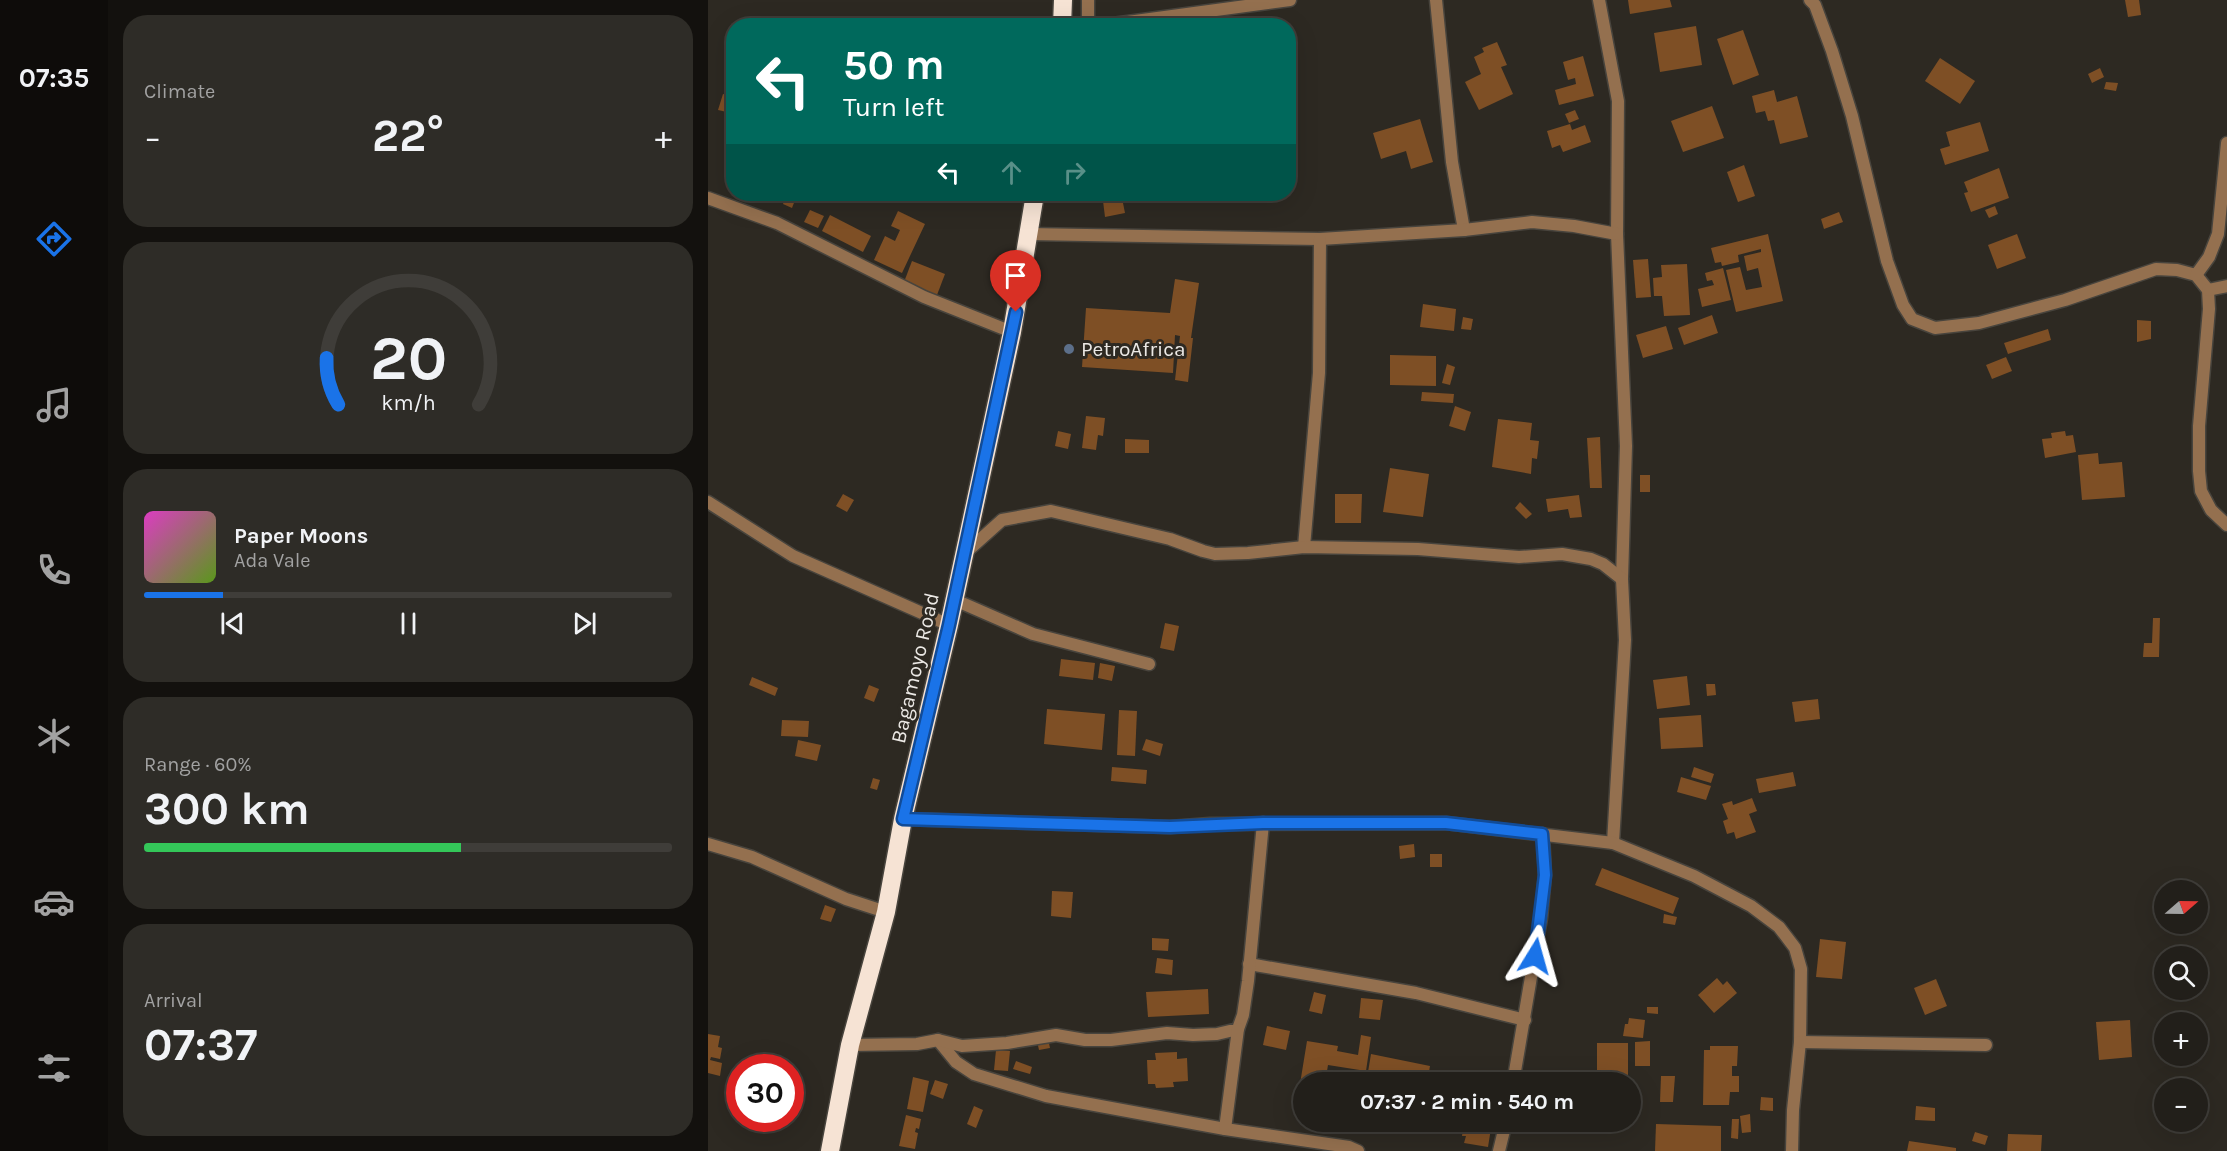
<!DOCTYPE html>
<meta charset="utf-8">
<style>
body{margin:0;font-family:Karla,sans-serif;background:#2e2c27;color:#f1f3f6;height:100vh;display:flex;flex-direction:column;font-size:22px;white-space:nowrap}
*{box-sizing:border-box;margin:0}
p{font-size:20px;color:#a2a2a2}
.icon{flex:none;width:33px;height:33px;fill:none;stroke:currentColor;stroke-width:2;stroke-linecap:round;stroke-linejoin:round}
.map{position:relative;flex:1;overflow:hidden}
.drawer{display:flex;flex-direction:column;gap:15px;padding:15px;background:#13110e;width:600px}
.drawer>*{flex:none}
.top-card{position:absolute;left:18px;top:18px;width:570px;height:183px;border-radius:24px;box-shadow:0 6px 24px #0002,0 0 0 2px #3f3d39;background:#00695c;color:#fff;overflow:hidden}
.needle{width:39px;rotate:70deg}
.buttons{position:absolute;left:1446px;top:880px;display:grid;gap:12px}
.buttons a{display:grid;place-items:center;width:54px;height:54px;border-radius:50%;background:#221f1a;box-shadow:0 6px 24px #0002,0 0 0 2px #3f3d39;font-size:30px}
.speed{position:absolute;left:18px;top:1054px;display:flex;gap:12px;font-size:30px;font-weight:700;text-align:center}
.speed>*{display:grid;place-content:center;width:78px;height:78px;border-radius:50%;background:#221f1a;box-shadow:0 6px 24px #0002,0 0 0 2px #3f3d39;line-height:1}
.speed .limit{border:9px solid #d22;background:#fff;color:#111}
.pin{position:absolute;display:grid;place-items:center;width:51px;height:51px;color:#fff;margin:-62px -26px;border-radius:50% 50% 50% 0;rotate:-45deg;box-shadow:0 0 6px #0007}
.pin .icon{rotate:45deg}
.me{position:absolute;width:66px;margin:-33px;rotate:8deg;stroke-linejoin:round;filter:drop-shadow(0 0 4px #0008)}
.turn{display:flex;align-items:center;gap:21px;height:126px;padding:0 18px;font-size:27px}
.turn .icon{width:78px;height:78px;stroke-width:2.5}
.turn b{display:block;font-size:42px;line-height:51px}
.lanes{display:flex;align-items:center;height:57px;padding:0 18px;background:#0003;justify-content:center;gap:30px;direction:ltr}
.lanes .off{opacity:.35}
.big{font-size:45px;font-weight:700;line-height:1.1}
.drawer .card{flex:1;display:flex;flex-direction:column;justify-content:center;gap:9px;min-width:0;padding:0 21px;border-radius:24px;background:#2e2c27}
.drawer .dial{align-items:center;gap:0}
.dial svg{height:156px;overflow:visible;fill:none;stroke:#3f3d39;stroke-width:7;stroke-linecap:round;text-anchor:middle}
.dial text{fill:#f1f3f6;stroke:none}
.song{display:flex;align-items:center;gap:18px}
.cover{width:72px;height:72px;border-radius:9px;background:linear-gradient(135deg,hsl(310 70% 55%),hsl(90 70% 35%))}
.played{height:6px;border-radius:3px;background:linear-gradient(90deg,#1a73e8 15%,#3f3d39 15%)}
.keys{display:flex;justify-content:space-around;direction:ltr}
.heat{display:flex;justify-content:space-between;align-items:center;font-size:33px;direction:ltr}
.charge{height:9px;border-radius:4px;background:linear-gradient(90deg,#34c759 60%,#3f3d39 0)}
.trip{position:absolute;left:585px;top:1072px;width:348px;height:60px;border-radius:30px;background:#221f1a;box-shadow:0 6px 24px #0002,0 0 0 2px #3f3d39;font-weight:700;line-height:60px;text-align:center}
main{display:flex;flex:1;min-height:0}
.dock{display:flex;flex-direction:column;width:108px;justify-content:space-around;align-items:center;background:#0e0c0a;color:#a2a2a2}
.dock .icon{width:42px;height:42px}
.dock .active{color:#1a73e8}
.dock b{font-size:27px;color:#f1f3f6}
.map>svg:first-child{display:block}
.building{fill:#7e4f25}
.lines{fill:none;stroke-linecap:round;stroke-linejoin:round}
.street-casing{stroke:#48443d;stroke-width:15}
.highway-casing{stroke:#48443d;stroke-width:21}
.street{stroke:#94704f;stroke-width:12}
.highway{stroke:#f6e3d4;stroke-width:18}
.route-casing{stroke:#114b97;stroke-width:15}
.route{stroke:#1a73e8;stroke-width:10}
.service-dot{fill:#5c6f8a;stroke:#2d2922;stroke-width:2}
.labels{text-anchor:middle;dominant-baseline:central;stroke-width:6;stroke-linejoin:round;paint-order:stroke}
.poi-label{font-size:21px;fill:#ece9e5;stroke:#2d2922;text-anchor:start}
.street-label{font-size:21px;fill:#ece9e5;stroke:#2d2922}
</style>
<main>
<nav class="dock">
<b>07:35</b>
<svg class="icon active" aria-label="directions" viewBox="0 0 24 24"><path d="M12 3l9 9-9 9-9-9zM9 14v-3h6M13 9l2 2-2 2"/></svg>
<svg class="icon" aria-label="music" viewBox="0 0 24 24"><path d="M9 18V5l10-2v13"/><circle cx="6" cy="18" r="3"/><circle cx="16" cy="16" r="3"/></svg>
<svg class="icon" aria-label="phone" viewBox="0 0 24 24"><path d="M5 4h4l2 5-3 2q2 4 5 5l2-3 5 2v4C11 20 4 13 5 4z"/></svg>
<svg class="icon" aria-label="climate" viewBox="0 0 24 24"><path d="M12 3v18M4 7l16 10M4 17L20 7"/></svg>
<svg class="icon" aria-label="car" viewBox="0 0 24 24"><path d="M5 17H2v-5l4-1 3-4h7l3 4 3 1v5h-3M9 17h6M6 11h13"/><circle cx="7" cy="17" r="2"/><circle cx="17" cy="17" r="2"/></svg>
<svg class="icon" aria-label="filters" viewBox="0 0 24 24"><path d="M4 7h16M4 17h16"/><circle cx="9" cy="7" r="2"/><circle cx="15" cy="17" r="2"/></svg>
</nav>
<section class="drawer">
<div class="card"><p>Climate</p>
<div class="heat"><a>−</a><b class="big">22°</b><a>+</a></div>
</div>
<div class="card dial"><svg viewBox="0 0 100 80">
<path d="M14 69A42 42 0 1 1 86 69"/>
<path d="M14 69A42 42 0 0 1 8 45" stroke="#1a73e8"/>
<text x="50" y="56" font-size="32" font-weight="700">20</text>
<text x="50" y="72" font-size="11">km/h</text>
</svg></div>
<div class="card">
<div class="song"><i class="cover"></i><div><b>Paper Moons</b><p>Ada Vale</p></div></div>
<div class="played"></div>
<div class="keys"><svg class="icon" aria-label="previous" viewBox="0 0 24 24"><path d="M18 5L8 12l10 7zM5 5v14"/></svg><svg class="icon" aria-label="pause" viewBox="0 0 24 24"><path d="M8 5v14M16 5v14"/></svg><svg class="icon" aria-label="next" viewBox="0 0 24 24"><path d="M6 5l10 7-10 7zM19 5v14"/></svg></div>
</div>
<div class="card"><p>Range · 60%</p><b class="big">300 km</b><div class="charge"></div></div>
<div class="card"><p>Arrival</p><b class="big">07:37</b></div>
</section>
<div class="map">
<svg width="1519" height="1151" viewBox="0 0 1519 1151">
<rect width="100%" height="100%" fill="#2d2922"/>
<g class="building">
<path d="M 920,0 L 962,0 L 964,7 L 922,14 Z"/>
<path d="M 1417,0 L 1431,0 L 1433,15 L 1420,17 Z"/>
<path d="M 988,26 L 994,65 L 952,72 L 946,33 Z"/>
<path d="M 1035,30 L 1051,75 L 1025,85 L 1009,39 Z"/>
<path d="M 789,42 L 799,65 L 793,67 L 805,94 L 771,110 L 757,82 L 773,74 L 766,57 L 776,52 L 774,48 Z"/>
<path d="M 875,56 L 886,96 L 851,105 L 847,90 L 868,84 L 867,78 L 860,80 L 855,62 Z"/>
<path d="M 1232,58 L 1267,81 L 1252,104 L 1217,81 Z"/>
<path d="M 1392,68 L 1396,77 L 1384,83 L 1380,74 Z"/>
<path d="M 1398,82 L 1410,83 L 1408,91 L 1396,89 Z"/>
<path d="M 1066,90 L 1069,102 L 1089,96 L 1100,137 L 1072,144 L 1066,120 L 1060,121 L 1057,111 L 1048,113 L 1044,96 Z"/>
<path d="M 15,94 L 26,97 L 26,124 L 20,123 L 23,113 L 10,110 Z"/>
<path d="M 1004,106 L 1016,138 L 975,152 L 963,121 Z"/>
<path d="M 867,110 L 871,119 L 861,123 L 857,114 Z"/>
<path d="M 712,119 L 725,162 L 703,169 L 698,151 L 673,159 L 665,133 Z"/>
<path d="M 1272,122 L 1281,151 L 1237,165 L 1232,149 L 1242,146 L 1238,132 Z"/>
<path d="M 862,124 L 864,130 L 877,125 L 883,142 L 855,152 L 852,145 L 844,148 L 839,131 Z"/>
<path d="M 1036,165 L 1047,196 L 1030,202 L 1019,172 Z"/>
<path d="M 1291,168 L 1301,198 L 1263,212 L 1256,193 L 1260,192 L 1256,182 Z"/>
<path d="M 79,194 L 89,195 L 84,208 L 75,204 Z"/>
<path d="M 414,198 L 417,213 L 397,217 L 395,201 Z"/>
<path d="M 1287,206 L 1290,214 L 1281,218 L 1277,210 Z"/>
<path d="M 102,210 L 116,216 L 110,228 L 96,222 Z"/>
<path d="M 190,211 L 217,224 L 194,273 L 166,260 L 177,236 L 187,241 L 192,230 L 183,226 Z"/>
<path d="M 1131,212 L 1135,222 L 1116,229 L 1113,219 Z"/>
<path d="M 122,215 L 163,236 L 155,252 L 114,231 Z"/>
<path d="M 1060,234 L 1075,301 L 1028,312 L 1018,270 L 1032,267 L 1038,290 L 1054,287 L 1050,268 L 1039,271 L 1036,256 L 1053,252 L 1053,249 L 1030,255 L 1031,262 L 1014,266 L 1013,262 L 1007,263 L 1003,248 Z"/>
<path d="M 1309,234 L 1318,258 L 1289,269 L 1280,245 Z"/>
<path d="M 940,259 L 943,297 L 928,298 L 925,260 Z"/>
<path d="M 204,261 L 237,274 L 229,295 L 196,282 Z"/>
<path d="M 979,264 L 982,315 L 956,316 L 954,296 L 946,296 L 945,278 L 954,277 L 953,265 Z"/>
<path d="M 1015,268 L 1023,300 L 994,307 L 990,289 L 1006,285 L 1004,280 L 999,281 L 997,273 Z"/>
<path d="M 467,279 L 491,283 L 483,338 L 485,338 L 480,382 L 467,380 L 472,336 L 467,335 L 465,373 L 374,367 L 378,308 L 462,313 Z"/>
<path d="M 715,304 L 748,309 L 746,331 L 712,327 Z"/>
<path d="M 1004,315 L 1010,333 L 976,345 L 970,328 Z"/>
<path d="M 755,317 L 765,319 L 763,330 L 753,329 Z"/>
<path d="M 1429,320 L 1443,321 L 1443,339 L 1429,342 Z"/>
<path d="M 958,326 L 965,349 L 935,358 L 928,335 Z"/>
<path d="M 1340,329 L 1343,340 L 1300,354 L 1296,343 Z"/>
<path d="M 682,355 L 728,356 L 728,386 L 682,385 Z"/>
<path d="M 1298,357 L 1304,371 L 1284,379 L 1278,365 Z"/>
<path d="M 739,364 L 747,367 L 742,385 L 734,383 Z"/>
<path d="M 714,392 L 746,394 L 745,403 L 713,401 Z"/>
<path d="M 747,406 L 763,412 L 757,431 L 741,426 Z"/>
<path d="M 378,416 L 397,418 L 395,436 L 390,435 L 388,450 L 374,448 Z"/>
<path d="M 790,419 L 824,423 L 822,440 L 831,441 L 829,459 L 824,458 L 823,474 L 784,467 Z"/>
<path d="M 350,431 L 363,434 L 360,449 L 347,446 Z"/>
<path d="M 1357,431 L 1358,436 L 1365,435 L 1368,452 L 1337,458 L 1334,439 L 1344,438 L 1343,433 Z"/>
<path d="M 892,437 L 894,488 L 882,488 L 879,438 Z"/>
<path d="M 417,439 L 441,440 L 441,453 L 417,453 Z"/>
<path d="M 1390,453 L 1391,464 L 1414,462 L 1417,497 L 1374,500 L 1370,455 Z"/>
<path d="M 682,468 L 721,474 L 715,517 L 675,512 Z"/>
<rect x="932" y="475" width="10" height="17"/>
<path d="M 135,494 L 146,500 L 139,512 L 128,506 Z"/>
<path d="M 627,494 L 654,494 L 653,523 L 627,523 Z"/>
<path d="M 871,495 L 874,517 L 862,518 L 860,509 L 840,512 L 838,499 Z"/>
<path d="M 812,502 L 824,514 L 818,519 L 807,508 Z"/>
<path d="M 1445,618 L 1452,618 L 1451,657 L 1435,657 L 1436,643 L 1444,643 Z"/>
<path d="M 457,623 L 471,626 L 466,651 L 452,648 Z"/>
<path d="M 353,659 L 387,663 L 385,680 L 351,676 Z"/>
<path d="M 392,663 L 407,666 L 404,681 L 390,678 Z"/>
<path d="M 979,676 L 982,705 L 949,709 L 945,680 Z"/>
<path d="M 44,677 L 70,688 L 67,696 L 41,685 Z"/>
<path d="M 998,684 L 1007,684 L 1008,695 L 999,696 Z"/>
<path d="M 161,685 L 171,689 L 166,702 L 156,698 Z"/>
<path d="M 1110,699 L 1112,719 L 1087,722 L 1084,702 Z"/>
<path d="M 339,709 L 397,714 L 394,750 L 336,744 Z"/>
<path d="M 411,710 L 429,711 L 427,756 L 409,755 Z"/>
<path d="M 993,715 L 995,747 L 953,749 L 951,718 Z"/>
<path d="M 74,720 L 101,721 L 100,737 L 73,736 Z"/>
<path d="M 438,739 L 455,744 L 452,756 L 434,750 Z"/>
<path d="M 90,740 L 113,745 L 109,761 L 87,756 Z"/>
<path d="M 404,767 L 439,770 L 438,784 L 403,781 Z"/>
<path d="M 986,767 L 1006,774 L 1003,783 L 983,777 Z"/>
<path d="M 1085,772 L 1088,786 L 1051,793 L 1048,779 Z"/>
<path d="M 973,777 L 1003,786 L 998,800 L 969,792 Z"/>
<path d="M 165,778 L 172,780 L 169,790 L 162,788 Z"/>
<path d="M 1044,798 L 1049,811 L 1041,814 L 1048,832 L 1028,839 L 1026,832 L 1019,834 L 1015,821 L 1020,819 L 1014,804 L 1024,801 L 1025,805 Z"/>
<path d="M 706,844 L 707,857 L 692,859 L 691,846 Z"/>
<rect x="722" y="854" width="12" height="13"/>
<path d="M 894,868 L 971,898 L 965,914 L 887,885 Z"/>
<path d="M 344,891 L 365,892 L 363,918 L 343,916 Z"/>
<path d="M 117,905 L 128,909 L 123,922 L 112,919 Z"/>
<path d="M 956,914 L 969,917 L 967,925 L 955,923 Z"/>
<path d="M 444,938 L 461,939 L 460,951 L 444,950 Z"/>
<path d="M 1112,939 L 1138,942 L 1134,979 L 1108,977 Z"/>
<path d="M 449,958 L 465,960 L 464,975 L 447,973 Z"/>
<path d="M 1009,978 L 1015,985 L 1019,981 L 1029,993 L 1006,1013 L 990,995 Z"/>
<path d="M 1228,979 L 1239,1006 L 1217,1015 L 1206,988 Z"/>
<path d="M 500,989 L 501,1014 L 440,1017 L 438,992 Z"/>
<path d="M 606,992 L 618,995 L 614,1014 L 601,1011 Z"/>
<path d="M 653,998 L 675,1000 L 672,1020 L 651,1018 Z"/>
<path d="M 939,1007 L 950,1007 L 950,1014 L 939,1013 Z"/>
<path d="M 921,1018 L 937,1020 L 935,1038 L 915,1036 L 917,1024 L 920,1024 Z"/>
<path d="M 1422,1020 L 1424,1057 L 1391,1060 L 1388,1022 Z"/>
<path d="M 559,1026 L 582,1031 L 578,1050 L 555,1045 Z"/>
<path d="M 0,1034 L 12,1036 L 10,1047 L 14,1048 L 12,1059 L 3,1057 L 2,1060 L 14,1063 L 12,1076 L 0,1073 Z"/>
<path d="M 653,1035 L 663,1037 L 658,1071 L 620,1065 L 617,1083 L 596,1083 L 596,1091 L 591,1090 L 599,1041 L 630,1046 L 629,1051 L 650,1055 Z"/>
<path d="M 340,1039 L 342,1048 L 331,1050 L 329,1041 Z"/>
<path d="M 942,1041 L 942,1066 L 927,1066 L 927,1042 Z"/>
<rect x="889" y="1043" width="31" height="39"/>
<path d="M 1002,1046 L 1030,1046 L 1029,1066 L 1024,1066 L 1024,1076 L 1031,1076 L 1031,1092 L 1022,1092 L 1021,1105 L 995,1105 L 996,1050 L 1002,1050 Z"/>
<path d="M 288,1050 L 302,1051 L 300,1071 L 286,1070 Z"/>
<path d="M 469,1052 L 469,1059 L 479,1058 L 480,1081 L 465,1082 L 466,1087 L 448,1088 L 447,1084 L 440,1084 L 439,1060 L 448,1060 L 447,1053 Z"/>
<path d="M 663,1054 L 722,1066 L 719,1083 L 660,1072 Z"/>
<path d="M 308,1061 L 324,1067 L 322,1074 L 305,1069 Z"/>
<path d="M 953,1076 L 967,1076 L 965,1102 L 952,1102 Z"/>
<path d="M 205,1077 L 221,1081 L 215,1112 L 199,1109 Z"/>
<path d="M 628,1078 L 651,1082 L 651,1083 L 627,1083 Z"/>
<path d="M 227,1080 L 240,1084 L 235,1099 L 222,1094 Z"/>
<path d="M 1053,1097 L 1065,1098 L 1065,1111 L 1052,1110 Z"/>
<path d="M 266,1106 L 275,1110 L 268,1128 L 259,1124 Z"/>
<path d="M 1208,1106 L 1227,1108 L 1227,1121 L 1207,1120 Z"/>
<path d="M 1042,1114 L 1043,1132 L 1034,1133 L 1032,1116 Z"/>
<path d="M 198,1115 L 213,1119 L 211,1129 L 208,1128 L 207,1132 L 210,1133 L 207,1149 L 191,1146 Z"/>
<path d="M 1024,1119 L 1031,1119 L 1030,1139 L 1023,1138 Z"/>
<path d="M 756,1122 L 784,1122 L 780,1147 L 756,1143 L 758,1136 L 754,1136 Z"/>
<path d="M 948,1124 L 1013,1126 L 1013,1151 L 947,1151 Z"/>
<path d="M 1267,1132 L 1280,1136 L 1277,1145 L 1264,1141 Z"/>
<path d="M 1300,1134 L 1334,1135 L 1333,1151 L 1299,1151 Z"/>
<path d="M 1201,1141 L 1248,1148 L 1248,1151 L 1199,1151 Z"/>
</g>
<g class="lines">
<g class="street-casing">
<g id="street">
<path d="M 728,0 L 744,162 L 756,230"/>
<path d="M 891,0 L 910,101 L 909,234 L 918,446 L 914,579 L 917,640 L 905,843"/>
<path d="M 1102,0 L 1107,5 L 1124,51 L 1144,116 L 1179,261 L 1195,305 L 1204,319 L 1227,328 L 1271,323 L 1357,300 L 1448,269 L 1469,270 L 1488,275 L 1500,290 L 1501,309 L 1491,426 L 1491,471 L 1493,491 L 1503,510 L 1519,525"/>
<path d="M 380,26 L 380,0"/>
<path d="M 390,26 L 582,0"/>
<path d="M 0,198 L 69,223 L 216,297 L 304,332"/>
<path d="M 321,234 L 612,239 L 756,230 L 824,222 L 866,226 L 909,234"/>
<path d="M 1488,275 L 1501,257 L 1510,234 L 1519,143"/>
<path d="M 1500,290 L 1519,286"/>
<path d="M 0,502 L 85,556 L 241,625"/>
<path d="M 596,547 L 611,373 L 612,239"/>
<path d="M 256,554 L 294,520 L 343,511 L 462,539 L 495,551 L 507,554 L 540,553 L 596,547 L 710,549 L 811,557 L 854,554 L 883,559 L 895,564 L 914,579"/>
<path d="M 247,600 L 325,634 L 441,664"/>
<path d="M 195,819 L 462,827 L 502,824 L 738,823 L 905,843 L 986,876 L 1043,906 L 1071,927 L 1087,948 L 1093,969 L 1092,1042 L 1085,1110 L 1084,1151"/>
<path d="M 0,844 L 44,857 L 138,899 L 178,912"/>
<path d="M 541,964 L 708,993 L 817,1020"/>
<path d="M 230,1040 L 248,1062 L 266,1074 L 338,1096 L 517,1129 L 641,1147 L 650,1151"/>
<path d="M 1092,1042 L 1278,1045"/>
<path d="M 142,1045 L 209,1044 L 230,1040 L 254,1046 L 299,1043 L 348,1035 L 377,1040 L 403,1040 L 459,1033 L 485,1035 L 509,1034 L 530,1029 L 535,1015 L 540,981 L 555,823"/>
<path d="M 805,1083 L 833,918 L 837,875 L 835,834"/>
<path d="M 517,1129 L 530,1029"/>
<path d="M 791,1151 L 798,1122"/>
</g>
</g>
<g class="highway-casing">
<g id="highway">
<path d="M 354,26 L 355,0"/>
<path d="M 122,1151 L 142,1045 L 178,912 L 195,819 L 241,625 L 304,332 L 327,194"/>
</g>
</g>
<use href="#street" class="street"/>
<use href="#highway" class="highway"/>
</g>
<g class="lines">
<g class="route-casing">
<path id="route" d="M 308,312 L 241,625 L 195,819 L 462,827 L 555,823 L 738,823 L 834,834 L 837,875 L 827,956"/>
</g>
<use href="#route" class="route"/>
</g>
<circle class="service-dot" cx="361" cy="349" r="6"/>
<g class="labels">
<g class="poi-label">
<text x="373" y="349">PetroAfrica</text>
</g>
<g class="street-label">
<text transform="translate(207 668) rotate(-77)">Bagamoyo Road</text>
</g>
</g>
</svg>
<div class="buttons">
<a><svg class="needle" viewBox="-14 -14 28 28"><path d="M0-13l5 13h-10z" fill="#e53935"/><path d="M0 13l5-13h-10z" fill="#a2a2a2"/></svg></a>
<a><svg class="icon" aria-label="search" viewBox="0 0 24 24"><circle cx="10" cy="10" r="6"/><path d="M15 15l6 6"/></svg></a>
<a>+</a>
<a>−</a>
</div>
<div class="speed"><div class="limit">30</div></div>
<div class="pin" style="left:308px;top:312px;background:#d93025"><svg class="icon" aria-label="arrive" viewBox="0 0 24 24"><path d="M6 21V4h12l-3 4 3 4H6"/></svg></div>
<svg class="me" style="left:827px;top:956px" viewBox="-20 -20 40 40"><path d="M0-17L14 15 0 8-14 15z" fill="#1a73e8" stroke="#fff" stroke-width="4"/></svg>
<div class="trip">07:37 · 2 min · 540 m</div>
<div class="top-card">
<div class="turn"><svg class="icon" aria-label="left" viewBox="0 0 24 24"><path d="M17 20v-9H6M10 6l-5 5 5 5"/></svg><div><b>50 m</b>Turn left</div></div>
<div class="lanes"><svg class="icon" aria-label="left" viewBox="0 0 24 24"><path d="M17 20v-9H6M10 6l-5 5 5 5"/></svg><svg class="icon off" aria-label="ahead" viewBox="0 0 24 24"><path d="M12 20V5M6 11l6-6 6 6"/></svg><svg class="icon off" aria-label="right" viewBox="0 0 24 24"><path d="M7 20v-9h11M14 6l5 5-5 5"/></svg></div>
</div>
</div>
</main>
